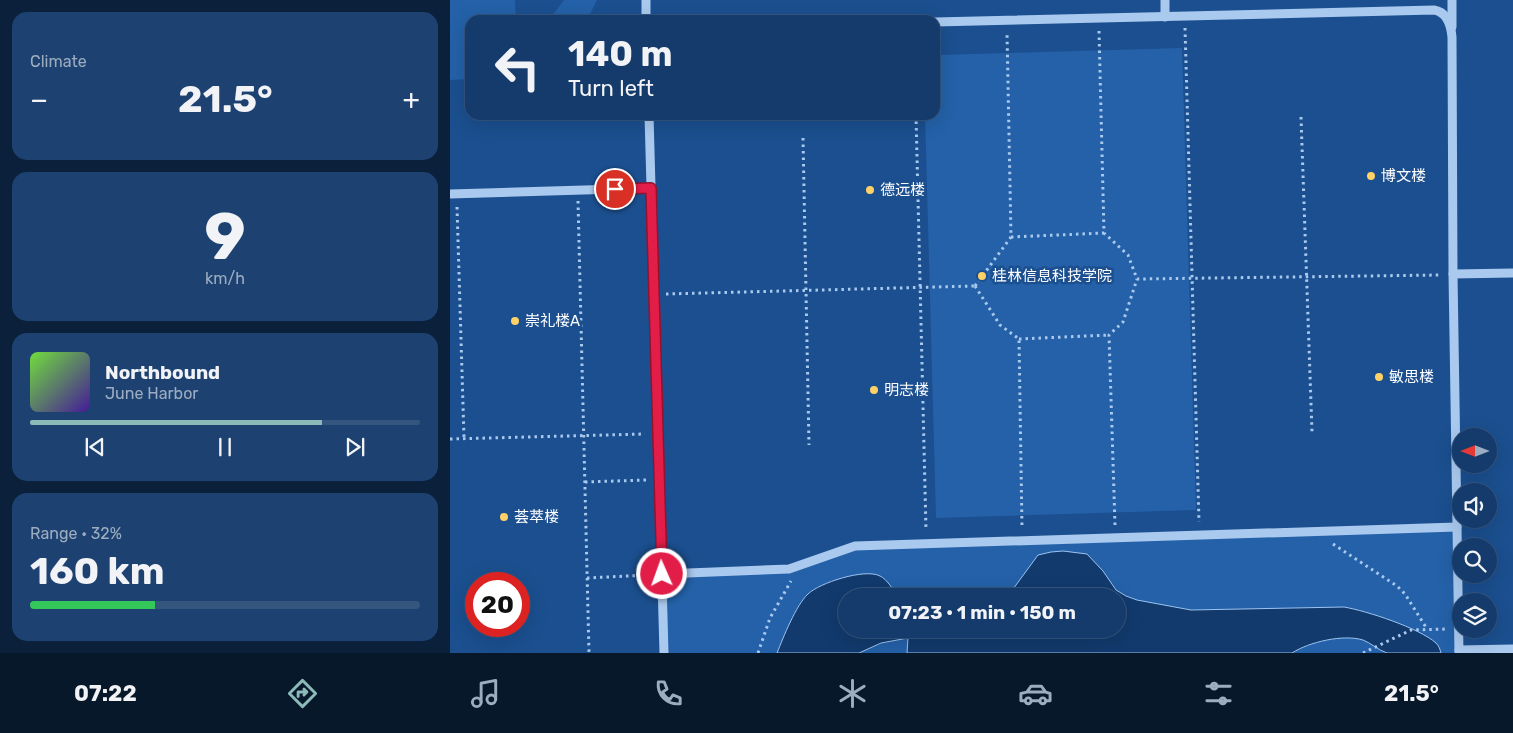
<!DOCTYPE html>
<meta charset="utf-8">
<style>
body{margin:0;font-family:Rubik,"Noto Sans SC",sans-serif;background:#1d4271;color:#f1f3f6;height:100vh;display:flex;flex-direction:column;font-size:19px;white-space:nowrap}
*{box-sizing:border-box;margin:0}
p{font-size:16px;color:#9dadc1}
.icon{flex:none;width:28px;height:28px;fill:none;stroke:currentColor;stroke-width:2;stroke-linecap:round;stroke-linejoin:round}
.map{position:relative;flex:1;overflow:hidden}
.panel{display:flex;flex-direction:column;gap:12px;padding:12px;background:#0b203b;width:450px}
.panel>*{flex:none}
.banner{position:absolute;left:15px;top:15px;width:475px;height:105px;border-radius:15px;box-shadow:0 5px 20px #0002,0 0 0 1px #33557e;background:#143b6b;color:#f1f3f6;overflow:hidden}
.needle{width:32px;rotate:270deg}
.tools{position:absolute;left:1002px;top:428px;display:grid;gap:10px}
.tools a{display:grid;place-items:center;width:45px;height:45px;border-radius:50%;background:#143b6b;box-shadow:0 5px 20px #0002,0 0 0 1px #33557e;font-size:25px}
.speed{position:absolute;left:15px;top:572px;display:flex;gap:10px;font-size:25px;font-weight:700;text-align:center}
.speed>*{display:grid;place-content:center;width:65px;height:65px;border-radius:50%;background:#143b6b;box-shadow:0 5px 20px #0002,0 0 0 1px #33557e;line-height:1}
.speed .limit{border:8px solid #d22;background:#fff;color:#111}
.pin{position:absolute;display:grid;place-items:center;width:42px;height:42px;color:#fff;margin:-21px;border:2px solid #fff;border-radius:50%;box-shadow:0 1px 5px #0007}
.me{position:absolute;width:55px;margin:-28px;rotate:358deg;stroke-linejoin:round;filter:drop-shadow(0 0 4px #0008)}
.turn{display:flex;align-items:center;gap:18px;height:105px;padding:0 20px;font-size:22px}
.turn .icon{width:65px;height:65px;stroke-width:2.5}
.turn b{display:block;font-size:35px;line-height:42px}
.big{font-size:38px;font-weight:700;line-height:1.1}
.panel .tile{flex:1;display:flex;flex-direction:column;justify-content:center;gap:8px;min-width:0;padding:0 18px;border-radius:15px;background:#1d4271}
.panel .dial{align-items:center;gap:0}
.dial b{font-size:65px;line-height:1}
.song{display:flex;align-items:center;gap:15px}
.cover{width:60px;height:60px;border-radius:8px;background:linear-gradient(135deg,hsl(100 70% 55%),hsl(260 70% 35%))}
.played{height:5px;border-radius:2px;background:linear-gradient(90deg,#8bbbb9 75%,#33557e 75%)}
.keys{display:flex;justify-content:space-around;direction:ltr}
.heat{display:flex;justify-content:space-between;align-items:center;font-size:28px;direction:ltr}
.charge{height:8px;border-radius:4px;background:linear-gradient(90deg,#34c759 32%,#33557e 0)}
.trip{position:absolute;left:388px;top:588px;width:288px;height:50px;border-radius:25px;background:#143b6b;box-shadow:0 5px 20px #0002,0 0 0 1px #33557e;font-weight:700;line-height:50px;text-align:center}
.tabs{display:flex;height:80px;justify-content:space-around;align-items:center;background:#08182b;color:#9dadc1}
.tabs .icon{width:35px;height:35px}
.tabs .on{color:#8bbbb9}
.tabs b{font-size:22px;color:#f1f3f6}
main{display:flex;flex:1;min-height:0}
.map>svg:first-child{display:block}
.green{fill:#2461a8;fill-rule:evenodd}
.water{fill:#123a6d;stroke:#9cc4f0}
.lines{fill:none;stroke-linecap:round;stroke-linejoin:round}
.path{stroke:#a9c9ee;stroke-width:3;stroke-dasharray:2.5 4;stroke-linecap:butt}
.minor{stroke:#a9c9ee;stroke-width:9}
.route-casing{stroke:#92132f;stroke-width:12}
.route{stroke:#e11d48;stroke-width:9}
.poi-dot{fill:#ffd166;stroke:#1b4f8f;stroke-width:2}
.labels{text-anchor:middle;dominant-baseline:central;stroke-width:5;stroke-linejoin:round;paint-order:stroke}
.poi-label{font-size:15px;fill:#fff;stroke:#1b4f8f;text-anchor:start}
</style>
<main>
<section class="panel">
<div class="tile"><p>Climate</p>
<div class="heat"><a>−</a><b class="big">21.5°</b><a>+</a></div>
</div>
<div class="tile dial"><b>9</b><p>km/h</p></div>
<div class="tile">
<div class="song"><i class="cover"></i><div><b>Northbound</b><p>June Harbor</p></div></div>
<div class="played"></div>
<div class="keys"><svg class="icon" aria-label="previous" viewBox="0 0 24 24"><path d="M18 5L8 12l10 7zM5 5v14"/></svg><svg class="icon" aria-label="pause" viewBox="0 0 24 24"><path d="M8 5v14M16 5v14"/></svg><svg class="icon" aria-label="next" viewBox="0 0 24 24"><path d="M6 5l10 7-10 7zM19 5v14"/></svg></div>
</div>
<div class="tile"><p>Range · 32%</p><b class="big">160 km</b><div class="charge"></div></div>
</section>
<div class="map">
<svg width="1063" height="653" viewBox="0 0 1063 653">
<rect width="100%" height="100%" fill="#1b4f8f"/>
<g class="green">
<path d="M 0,0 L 65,0 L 66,20 L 20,20 L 20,79 L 0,80 Z"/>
<path d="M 114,0 L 147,0 L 137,20 L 99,20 Z"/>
<path d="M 732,48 L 746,510 L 486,518 L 475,115 L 485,115 L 485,55 Z"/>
<path d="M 1007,527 L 1009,653 L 214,653 L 212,574 L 339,569 L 405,546 ZM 396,596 L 666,596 L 666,629 L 396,629 Z"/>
</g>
<path class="water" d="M 613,551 L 637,554 L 653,571 L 666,590 L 676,596 L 687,600 L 741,610 L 894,607 C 917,611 969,628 986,643 C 989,646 990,649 991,653 C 979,653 947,653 937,653 C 928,650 921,643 913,640 C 893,634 859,642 842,653 L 457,653 L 458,638 L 431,643 L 409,653 L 327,653 C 333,638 346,605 358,594 C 369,583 415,568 430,576 C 437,579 443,590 448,596 L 396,596 L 396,629 L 666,629 L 666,596 L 558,596 L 588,555 L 601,552 Z"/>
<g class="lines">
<g class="path">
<path d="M 735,28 L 749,522"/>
<path d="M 649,31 L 654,233 L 678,255 L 687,279 L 990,275"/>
<path d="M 466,115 L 476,530"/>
<path d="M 851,117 L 862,432"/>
<path d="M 353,138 L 359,445"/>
<path d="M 128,201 L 139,653"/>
<path d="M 7,207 L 14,438"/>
<path d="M 561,237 L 654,233"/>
<path d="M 525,286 L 561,237 L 557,33"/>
<path d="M 525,286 L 550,325 L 569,339 L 572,528"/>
<path d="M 216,294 L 525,286"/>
<path d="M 569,339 L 659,335"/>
<path d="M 0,439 L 195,434"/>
<path d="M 135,482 L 197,480"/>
<path d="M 665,525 L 659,335 L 673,322 L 687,279"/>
<path d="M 883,544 L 947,586 L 955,594 L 977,629"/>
<path d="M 137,578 L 199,575"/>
<path d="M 308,653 L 320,618 L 341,581"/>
<path d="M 913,653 L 961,630 L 997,629"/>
</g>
<g class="minor">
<path d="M 196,0 L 196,20"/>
<path d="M 715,0 L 715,17"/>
<path d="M 1002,0 L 1002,27"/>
<path d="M 485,22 L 984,10 C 997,12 1001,26 1002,37 L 1003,274 L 1009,653"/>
<path d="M 199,115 L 214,653"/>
<path d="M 0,194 L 201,188"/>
<path d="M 1003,274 L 1063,273"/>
<path d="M 212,574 L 339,569 L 405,546 L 1007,527"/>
<path d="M 1009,650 L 1063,649"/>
</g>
</g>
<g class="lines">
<g class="route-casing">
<path id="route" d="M 165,189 L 201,188 L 212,574"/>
</g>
<use href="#route" class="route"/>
</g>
<g class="poi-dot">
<circle cx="921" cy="176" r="5"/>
<circle cx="420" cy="190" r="5"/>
<circle cx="532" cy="276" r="5"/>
<circle cx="65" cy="321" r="5"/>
<circle cx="929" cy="377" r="5"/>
<circle cx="424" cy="390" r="5"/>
<circle cx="54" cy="517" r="5"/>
</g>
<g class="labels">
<g class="poi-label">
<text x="931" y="176">博文楼</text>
<text x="430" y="190">德远楼</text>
<text x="542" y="276">桂林信息科技学院</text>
<text x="75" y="321">崇礼楼A</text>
<text x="939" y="377">敏思楼</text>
<text x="434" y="390">明志楼</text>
<text x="64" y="517">荟萃楼</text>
</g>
</g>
</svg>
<div class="tools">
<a><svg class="needle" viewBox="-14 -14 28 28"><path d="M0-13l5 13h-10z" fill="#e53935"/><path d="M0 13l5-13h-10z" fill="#9dadc1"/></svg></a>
<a><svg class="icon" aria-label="sound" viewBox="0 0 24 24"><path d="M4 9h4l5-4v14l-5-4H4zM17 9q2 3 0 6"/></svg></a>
<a><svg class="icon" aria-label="search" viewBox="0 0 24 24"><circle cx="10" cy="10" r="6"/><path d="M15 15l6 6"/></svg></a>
<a><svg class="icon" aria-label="layers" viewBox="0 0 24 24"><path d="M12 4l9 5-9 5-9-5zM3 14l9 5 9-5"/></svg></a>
</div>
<div class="speed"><div class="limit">20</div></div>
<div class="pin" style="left:165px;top:189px;background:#d93025"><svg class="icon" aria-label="arrive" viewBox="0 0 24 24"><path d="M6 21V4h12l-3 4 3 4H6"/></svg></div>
<svg class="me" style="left:212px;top:574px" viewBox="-20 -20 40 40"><circle r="17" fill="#e11d48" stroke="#fff" stroke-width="3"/><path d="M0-11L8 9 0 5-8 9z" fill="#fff"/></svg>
<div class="trip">07:23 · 1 min · 150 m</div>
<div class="banner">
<div class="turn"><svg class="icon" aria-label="left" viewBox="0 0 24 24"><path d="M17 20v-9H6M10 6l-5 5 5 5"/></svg><div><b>140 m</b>Turn left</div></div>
</div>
</div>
</main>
<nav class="tabs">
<b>07:22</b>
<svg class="icon on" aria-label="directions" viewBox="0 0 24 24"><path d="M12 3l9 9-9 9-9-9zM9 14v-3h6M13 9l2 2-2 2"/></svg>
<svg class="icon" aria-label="music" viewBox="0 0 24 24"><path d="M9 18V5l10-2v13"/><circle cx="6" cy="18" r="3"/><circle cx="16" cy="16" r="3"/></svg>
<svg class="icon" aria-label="phone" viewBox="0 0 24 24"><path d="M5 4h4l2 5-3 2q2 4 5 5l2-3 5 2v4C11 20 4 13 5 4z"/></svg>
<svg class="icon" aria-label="climate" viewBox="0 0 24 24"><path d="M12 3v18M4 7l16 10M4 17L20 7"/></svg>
<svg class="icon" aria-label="car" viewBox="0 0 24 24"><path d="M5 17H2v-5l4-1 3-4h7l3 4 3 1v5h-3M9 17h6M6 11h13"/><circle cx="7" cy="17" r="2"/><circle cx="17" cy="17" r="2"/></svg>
<svg class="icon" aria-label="filters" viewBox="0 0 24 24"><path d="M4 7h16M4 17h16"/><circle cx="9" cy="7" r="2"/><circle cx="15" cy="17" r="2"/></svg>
<b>21.5°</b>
</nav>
